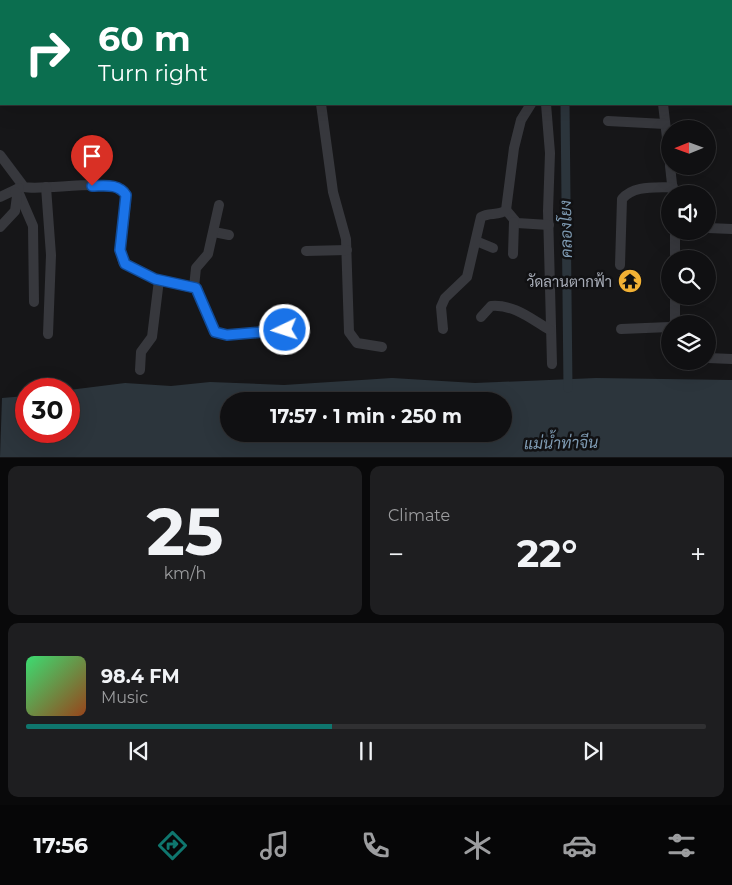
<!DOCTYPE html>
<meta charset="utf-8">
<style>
body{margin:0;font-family:Montserrat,Sarabun,sans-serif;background:#1e1e20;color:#f1f3f6;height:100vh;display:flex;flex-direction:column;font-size:19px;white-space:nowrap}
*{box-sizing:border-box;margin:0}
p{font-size:16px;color:#9c9d9f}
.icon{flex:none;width:28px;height:28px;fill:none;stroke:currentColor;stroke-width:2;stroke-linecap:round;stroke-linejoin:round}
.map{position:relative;height:458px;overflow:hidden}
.sheet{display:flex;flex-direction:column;gap:8px;padding:8px;background:#09090a;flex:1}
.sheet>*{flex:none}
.top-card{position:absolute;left:0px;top:0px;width:732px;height:105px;box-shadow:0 5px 20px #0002,0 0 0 1px #303032;background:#0b6e4f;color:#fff;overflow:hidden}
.needle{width:32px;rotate:269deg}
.buttons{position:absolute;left:661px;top:120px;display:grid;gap:10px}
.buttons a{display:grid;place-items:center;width:55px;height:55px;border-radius:50%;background:#101012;box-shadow:0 5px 20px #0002,0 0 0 1px #303032;font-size:25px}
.speed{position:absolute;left:15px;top:378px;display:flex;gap:10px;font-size:25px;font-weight:700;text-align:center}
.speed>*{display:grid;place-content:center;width:65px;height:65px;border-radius:50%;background:#101012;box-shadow:0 5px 20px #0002,0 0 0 1px #303032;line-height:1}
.speed .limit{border:8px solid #d22;background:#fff;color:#111}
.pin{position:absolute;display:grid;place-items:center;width:42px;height:42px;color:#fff;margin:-51px -21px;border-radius:50% 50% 50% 0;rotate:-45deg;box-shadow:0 0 5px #0007}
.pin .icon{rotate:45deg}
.me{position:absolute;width:55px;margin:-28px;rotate:266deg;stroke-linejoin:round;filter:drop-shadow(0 0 4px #0008)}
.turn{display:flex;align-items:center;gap:18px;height:105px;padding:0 15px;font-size:22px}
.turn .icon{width:65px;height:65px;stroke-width:2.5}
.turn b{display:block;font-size:35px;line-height:42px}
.big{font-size:38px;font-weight:700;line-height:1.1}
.sheet .card{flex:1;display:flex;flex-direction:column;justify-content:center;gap:8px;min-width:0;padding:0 18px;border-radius:10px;background:#1e1e20}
.sheet .dial{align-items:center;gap:0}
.dial b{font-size:65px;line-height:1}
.song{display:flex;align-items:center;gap:15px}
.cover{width:60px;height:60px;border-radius:8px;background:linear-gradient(135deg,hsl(140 70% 55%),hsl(20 70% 35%))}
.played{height:5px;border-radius:2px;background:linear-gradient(90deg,#0f766e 45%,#303032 45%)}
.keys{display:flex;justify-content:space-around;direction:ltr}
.heat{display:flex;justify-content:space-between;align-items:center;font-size:28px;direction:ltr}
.sheet .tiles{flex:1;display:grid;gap:8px;grid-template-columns:1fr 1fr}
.card:last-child{grid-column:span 2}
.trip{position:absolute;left:220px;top:392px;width:292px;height:50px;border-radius:25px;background:#101012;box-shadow:0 5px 20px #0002,0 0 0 1px #303032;font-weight:700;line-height:50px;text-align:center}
.tabs{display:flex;height:80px;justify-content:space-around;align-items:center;background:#060607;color:#9c9d9f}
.tabs .icon{width:35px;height:35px}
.tabs .current{color:#0f766e}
.tabs b{font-size:22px;color:#f1f3f6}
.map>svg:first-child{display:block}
.water{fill:#2c353c;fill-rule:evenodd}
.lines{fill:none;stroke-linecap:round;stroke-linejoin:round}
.canal{stroke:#2c353c;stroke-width:9}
.minor{stroke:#37383d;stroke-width:10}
.route-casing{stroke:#114b97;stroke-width:12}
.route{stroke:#1a73e8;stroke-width:9}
.labels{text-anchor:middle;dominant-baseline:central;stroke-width:5;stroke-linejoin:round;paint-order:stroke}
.poi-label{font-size:15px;fill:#a8adb8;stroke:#111113;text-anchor:end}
.water-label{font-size:16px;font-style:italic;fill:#7f9bb3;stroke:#111113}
</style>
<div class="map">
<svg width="732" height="458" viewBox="0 0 732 458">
<rect width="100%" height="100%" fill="#161618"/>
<path class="water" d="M 392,378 L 475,383 L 596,378 L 732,380 L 732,457 L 0,457 L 2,398 L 26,396 L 26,431 L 69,431 L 69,390 L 125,383 L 171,386 L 210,382 L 284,385 ZM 229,401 L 504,401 L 504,434 L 229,434 Z"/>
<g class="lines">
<g class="canal">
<path d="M 564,1 L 564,0"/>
<path d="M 565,104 L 568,388"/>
</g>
<g class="minor">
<path d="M 70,0 L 70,1"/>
<path d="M 241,0 L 277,1"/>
<path d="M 316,0 L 316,1"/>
<path d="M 392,0 L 392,1"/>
<path d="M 470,0 L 470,1"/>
<path d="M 652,0 L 652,1"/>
<path d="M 719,1 L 719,0"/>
<path d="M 731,16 L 732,16"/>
<path d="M 321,104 L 333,192 L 346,239 L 349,332 L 357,343 L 382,347"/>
<path d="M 546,104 L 550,153 L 548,211 L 552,364"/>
<path d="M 663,104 L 670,164"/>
<path d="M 608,121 L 665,124"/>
<path d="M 0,155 L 24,187 C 44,191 111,178 124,191 C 127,195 126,198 126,203 L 120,250 L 123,262 L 155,279 L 197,289 L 215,332 L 227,335 L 285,330"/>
<path d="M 670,166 L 673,193"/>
<path d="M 46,187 L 51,255 L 48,334"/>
<path d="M 17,189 L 33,226 L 34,302"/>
<path d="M 0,197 L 19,188"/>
<path d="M 506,210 L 517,223 L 549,225"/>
<path d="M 0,227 L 15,211 L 17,196 L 15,192"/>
<path d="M 708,228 L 732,229"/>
<path d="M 214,232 L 229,235"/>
<path d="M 476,241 L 493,248"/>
<path d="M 306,251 L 347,250"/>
<path d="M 513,254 L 514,222"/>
<path d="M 675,259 L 675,231"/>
<path d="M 620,265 L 622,199 C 634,185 655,188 673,187"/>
<path d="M 194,287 L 196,268 L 208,254 L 219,205"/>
<path d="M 481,317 L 491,306 C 514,304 531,319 550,330"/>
<path d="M 675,324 L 675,296"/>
<path d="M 443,329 L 441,307 L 445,298 L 467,277 L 481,217 C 489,212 499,216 506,210 L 514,148 L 521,120 L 531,104"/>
<path d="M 621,329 L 670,327"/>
<path d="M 708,358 L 732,359"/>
<path d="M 140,370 L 141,352 L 152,337 L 159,280"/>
</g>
</g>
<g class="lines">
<g class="route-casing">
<path id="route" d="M 92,186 C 104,186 118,183 126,195 L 120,250 L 125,264 L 155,279 L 196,288 L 215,332 L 227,335 L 285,330"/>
</g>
<use href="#route" class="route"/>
</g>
<defs>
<g id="temple-disc" transform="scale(1.25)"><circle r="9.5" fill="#f2b134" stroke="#111113"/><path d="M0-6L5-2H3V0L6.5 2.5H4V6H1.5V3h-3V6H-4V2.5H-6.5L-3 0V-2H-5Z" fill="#111"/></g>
</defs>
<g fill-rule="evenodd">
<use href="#temple-disc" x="630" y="281"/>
</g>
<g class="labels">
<g class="poi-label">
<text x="612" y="281">วัดลานตากฟ้า</text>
</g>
<g class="water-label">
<text transform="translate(566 229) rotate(-91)">คลองโยง</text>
<text transform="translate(561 443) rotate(-1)">แม่น้ำท่าจีน</text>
</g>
</g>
</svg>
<div class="buttons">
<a><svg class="needle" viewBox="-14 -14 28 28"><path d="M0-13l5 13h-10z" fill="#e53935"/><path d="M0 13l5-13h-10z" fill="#9c9d9f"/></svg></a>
<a><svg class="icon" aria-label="sound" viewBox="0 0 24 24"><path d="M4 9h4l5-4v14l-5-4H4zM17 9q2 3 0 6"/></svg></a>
<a><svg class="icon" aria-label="search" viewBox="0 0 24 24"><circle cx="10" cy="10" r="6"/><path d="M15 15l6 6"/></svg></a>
<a><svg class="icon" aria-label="layers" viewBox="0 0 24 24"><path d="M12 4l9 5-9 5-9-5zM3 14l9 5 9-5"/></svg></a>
</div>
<div class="speed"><div class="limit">30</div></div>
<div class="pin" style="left:92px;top:186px;background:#d93025"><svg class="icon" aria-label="arrive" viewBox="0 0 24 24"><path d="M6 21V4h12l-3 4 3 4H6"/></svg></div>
<svg class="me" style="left:285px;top:330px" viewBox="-20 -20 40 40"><circle r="17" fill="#1a73e8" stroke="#fff" stroke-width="3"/><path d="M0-11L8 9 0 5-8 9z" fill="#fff"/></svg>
<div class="trip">17:57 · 1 min · 250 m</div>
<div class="top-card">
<div class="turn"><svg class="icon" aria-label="right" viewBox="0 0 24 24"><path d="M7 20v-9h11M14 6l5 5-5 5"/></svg><div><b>60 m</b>Turn right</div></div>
</div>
</div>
<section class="sheet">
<div class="tiles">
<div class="card dial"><b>25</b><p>km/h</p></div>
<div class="card"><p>Climate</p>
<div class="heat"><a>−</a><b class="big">22°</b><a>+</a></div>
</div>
<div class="card">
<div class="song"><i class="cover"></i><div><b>98.4 FM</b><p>Music</p></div></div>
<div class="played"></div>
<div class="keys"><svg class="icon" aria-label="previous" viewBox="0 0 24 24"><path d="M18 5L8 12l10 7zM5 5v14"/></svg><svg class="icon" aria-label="pause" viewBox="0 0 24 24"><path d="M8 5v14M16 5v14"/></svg><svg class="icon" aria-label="next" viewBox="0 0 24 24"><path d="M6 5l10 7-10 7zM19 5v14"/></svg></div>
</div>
</div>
</section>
<nav class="tabs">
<b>17:56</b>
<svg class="icon current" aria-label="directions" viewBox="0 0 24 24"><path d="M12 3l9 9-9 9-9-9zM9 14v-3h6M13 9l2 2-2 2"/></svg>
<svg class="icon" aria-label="music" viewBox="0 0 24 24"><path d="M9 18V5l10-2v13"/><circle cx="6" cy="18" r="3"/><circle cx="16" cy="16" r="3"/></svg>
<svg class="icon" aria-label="phone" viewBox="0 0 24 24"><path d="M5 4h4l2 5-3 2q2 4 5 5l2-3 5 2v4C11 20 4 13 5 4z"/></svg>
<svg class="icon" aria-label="climate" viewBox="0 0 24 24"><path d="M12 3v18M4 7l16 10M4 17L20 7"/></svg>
<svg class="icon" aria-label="car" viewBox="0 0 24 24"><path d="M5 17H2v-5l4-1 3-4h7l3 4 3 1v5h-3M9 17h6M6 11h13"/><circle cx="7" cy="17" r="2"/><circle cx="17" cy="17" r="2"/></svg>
<svg class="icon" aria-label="filters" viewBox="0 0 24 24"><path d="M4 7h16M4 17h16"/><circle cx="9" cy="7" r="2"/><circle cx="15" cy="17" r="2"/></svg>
</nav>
